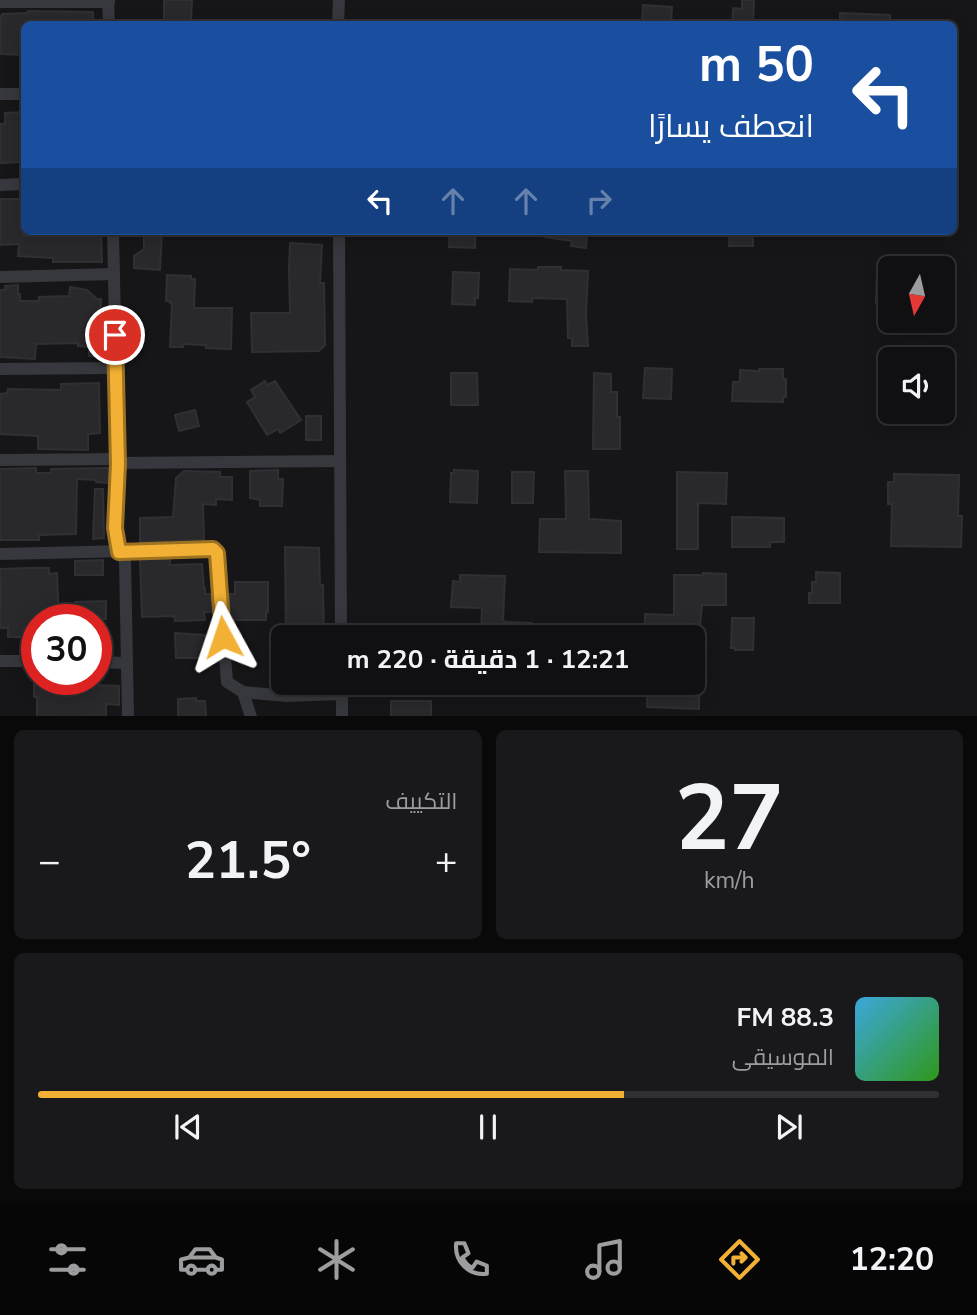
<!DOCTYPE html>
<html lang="ar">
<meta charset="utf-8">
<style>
body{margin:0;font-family:"Nunito Sans",Cairo,sans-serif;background:#19191b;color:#f1f3f6;direction:rtl;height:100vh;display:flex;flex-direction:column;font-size:26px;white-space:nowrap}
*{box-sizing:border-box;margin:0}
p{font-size:23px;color:#9c9d9f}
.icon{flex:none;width:38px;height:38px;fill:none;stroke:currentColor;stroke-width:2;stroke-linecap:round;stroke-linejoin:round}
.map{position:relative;height:716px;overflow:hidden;direction:ltr}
.drawer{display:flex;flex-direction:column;gap:14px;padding:14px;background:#09090a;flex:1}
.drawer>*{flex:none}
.guide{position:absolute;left:21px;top:21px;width:936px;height:214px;border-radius:10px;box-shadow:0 4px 18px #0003,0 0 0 2px #303032;direction:rtl;background:#1a4fa0;color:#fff;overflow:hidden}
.needle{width:46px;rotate:188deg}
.tools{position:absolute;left:878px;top:256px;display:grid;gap:14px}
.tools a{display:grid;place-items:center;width:77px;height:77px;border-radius:10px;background:#101012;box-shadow:0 4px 18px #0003,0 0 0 2px #303032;font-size:35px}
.speed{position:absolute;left:21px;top:604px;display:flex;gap:14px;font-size:35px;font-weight:700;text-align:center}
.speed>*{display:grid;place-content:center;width:91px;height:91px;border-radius:50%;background:#101012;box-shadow:0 4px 18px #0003,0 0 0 2px #303032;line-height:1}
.speed .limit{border:10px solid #d22;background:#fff;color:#111}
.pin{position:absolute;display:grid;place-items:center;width:60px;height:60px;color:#fff;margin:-30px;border:4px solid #fff;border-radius:50%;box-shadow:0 2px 7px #0007}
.me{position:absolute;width:77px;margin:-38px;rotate:355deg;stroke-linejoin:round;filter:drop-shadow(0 0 5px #0008)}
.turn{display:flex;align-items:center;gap:24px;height:147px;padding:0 28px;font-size:32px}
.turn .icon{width:91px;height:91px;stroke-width:2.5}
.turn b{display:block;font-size:49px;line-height:60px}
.lanes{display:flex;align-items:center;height:66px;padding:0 28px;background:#0003;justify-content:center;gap:35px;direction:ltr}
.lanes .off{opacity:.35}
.big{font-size:52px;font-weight:700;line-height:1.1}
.drawer .tile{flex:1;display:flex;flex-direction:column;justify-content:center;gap:10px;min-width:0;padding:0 24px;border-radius:10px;background:#19191b}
.drawer .dial{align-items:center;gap:0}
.dial b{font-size:91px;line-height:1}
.song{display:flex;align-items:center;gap:21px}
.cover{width:84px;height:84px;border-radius:10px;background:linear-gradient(135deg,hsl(200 70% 55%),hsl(110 70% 35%))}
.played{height:7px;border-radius:4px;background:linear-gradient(90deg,#f2b134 65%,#303032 65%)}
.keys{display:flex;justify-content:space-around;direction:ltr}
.heat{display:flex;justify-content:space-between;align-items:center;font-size:38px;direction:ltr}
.drawer .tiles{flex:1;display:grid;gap:14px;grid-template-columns:1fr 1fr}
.tile:last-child{grid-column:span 2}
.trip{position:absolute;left:271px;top:625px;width:434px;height:70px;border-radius:10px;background:#101012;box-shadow:0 4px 18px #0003,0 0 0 2px #303032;font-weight:700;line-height:70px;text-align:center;direction:rtl}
.menu{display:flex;height:112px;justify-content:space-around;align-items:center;background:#060607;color:#9c9d9f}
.menu .icon{width:49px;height:49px}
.menu .current{color:#f2b134}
.menu b{font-size:32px;color:#f1f3f6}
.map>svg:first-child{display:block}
.building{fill:#29292c;stroke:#303034;stroke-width:2}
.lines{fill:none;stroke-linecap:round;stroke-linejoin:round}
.minor{stroke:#37383d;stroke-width:12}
.route-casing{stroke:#9d7322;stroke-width:18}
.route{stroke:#f2b134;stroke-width:12}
</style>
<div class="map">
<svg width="977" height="717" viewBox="0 0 977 717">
<rect width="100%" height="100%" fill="#161618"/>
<g class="building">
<path d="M 164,0 L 192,0 L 191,21 L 186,21 L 186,24 L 164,24 Z"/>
<path d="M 742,0 L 754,0 L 753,24 L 732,24 L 733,8 L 742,9 Z"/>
<path d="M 643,5 L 672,7 L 671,24 L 642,24 Z"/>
<path d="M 28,11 L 93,12 L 93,24 L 24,24 L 24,55 L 0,54 L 0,16 L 2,16 L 2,14 L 27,13 Z"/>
<path d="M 840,13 L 890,15 L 890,24 L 840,24 Z"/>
<path d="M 24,112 L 24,162 L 0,163 L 0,124 L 5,124 L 5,113 Z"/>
<path d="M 0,199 L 24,199 L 24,236 L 50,235 L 50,231 L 89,231 L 89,233 L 101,233 L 102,262 L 53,262 L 53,258 L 18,256 L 19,244 L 0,245 Z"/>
<path d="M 144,231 L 162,231 L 160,270 L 134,268 L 134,256 L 144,249 Z"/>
<path d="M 450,231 L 475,231 L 475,248 L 449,247 Z"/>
<path d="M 544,231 L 587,231 L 586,248 L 571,246 L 572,241 L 544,237 Z"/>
<path d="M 730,231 L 753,231 L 753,246 L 729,246 Z"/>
<path d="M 290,243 L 322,245 L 320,283 L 324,283 L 325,345 L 319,351 L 252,352 L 251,313 L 290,313 L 289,267 Z"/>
<path d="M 538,267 L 561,267 L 561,270 L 588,271 L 586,314 L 588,346 L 572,346 L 572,338 L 568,338 L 567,299 L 532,298 L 532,302 L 509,301 L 510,269 L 538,270 Z"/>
<path d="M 877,270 L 891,271 L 891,303 L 876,303 Z"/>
<path d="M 453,272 L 479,273 L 478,298 L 475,298 L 475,305 L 452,304 Z"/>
<path d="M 167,275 L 191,276 L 191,279 L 195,279 L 194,308 L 232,308 L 231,349 L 206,348 L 206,345 L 183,344 L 183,347 L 170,347 L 172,303 L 170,303 L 170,301 L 166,301 Z"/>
<path d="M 18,285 L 18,294 L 20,294 L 20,301 L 39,301 L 39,297 L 69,296 L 70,287 L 87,290 L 97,299 L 101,299 L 99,357 L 89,356 L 89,347 L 78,346 L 78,343 L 36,344 L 35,359 L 0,357 L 0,290 L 5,290 L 5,286 Z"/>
<path d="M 645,368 L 672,369 L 671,399 L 643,398 Z"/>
<path d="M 759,369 L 783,369 L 783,379 L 786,379 L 786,397 L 783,397 L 783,402 L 732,401 L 733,382 L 740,382 L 740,370 L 759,371 Z"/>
<path d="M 451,373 L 477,373 L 478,405 L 451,405 Z"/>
<path d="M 594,373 L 611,374 L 611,392 L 617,392 L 617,417 L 620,417 L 620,449 L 593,449 Z"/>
<path d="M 265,381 L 267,385 L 275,381 L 301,420 L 280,433 L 278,429 L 267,435 L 247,402 L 255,397 L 251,390 Z"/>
<path d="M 99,383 L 100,433 L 88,434 L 88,450 L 38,449 L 38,436 L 0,434 L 0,394 L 7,393 L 8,389 L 61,390 L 61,384 Z"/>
<path d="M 195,410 L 199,426 L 179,431 L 175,415 Z"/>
<rect x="306" y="416" width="15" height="24"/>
<path d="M 36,468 L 36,473 L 51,473 L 51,469 L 109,468 L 108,483 L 96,482 L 96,480 L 77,479 L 76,534 L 39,535 L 39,540 L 0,540 L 0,469 Z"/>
<path d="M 278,470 L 278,479 L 283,479 L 282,506 L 260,506 L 260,500 L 250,498 L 250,471 Z"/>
<path d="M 454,470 L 478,471 L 477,503 L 450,502 L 451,473 L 454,473 Z"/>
<path d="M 184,471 L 220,472 L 220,477 L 232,477 L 232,500 L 216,499 L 216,505 L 203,504 L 204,540 L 140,542 L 140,518 L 173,517 L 176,478 Z"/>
<path d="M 565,471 L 588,471 L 589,519 L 621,521 L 621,553 L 539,552 L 540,519 L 566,519 Z"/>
<path d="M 512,472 L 534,472 L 533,503 L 512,503 Z"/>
<path d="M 677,472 L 727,473 L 726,504 L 698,503 L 698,549 L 677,549 Z"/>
<path d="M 894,474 L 959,475 L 958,516 L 962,516 L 961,547 L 891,546 L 892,504 L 888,504 L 888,482 L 894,482 Z"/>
<path d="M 95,489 L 103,489 L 104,538 L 93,539 Z"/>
<path d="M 732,517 L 784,518 L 784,542 L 770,542 L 770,547 L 732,547 Z"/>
<path d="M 285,547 L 319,548 L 320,585 L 323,585 L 324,637 L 286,637 Z"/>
<path d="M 140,559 L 170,559 L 170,565 L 202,564 L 204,588 L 205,588 L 205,594 L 211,594 L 213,612 L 204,612 L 205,620 L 175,621 L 174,616 L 142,617 Z"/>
<path d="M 103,560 L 103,575 L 75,575 L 75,561 Z"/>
<path d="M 28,568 L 49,568 L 49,574 L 57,573 L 59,620 L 37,620 L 37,628 L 24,628 L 23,637 L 8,637 L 8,628 L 0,628 L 0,604 L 1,604 L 0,569 Z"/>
<path d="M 816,572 L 840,573 L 840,603 L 809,603 L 809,593 L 812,593 L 812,582 L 816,582 Z"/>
<path d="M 703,573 L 726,574 L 726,605 L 702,605 L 699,637 L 645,637 L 645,614 L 674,615 L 674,575 L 703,575 Z"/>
<path d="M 460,575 L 505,576 L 503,620 L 505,622 L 532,623 L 531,637 L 481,636 L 482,608 L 451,607 L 453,581 L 460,582 Z"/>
<path d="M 235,582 L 268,582 L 268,612 L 266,611 L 266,620 L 231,620 L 229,594 L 235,594 Z"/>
<path d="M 106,601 L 106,619 L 75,620 L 75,602 Z"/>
<path d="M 732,618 L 754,618 L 753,650 L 735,650 L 735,648 L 731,648 Z"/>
<path d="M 175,633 L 205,635 L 205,658 L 176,658 Z"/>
<path d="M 78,680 L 99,681 L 98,685 L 119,686 L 119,705 L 106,704 L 106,717 L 37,717 L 37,697 L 34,697 L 34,684 L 77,685 Z"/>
<path d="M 648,682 L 691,682 L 691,696 L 699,696 L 699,709 L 647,707 Z"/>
<path d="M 196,698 L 196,701 L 205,701 L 206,717 L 178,717 L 178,699 Z"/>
<rect x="391" y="701" width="40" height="16"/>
</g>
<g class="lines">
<g class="minor">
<path d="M 108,0 L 109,24"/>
<path d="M 0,2 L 109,2"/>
<path d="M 338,24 L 339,0"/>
<path d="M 0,94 L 24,94"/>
<path d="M 0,185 L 24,184"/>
<path d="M 113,231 L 118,463 L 115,528 L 119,552 L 125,561 L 128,717"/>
<path d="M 339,231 L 341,637"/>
<path d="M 0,277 L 114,274"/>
<path d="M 0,369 L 116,368"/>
<path d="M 0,460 L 118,459"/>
<path d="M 118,463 L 340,461"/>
<path d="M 0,554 L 213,549 L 217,553 L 227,682 L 243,692 L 286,696 L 342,694"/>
<path d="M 0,661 L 37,661"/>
<path d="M 96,662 L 127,663"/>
<path d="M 342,682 L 342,717"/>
<path d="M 243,692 L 251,717"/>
</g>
</g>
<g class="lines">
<g class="route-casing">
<path id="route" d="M 115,335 L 118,464 L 115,528 L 119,552 L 213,549 L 217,553 L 223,637"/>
</g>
<use href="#route" class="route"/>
</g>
</svg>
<div class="tools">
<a><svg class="needle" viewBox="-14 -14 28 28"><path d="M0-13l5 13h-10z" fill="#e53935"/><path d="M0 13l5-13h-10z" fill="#9c9d9f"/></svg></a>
<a><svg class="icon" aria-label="sound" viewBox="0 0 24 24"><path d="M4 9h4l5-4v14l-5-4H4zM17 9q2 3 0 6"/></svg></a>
</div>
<div class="speed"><div class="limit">30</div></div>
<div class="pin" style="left:115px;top:335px;background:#d93025"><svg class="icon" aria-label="arrive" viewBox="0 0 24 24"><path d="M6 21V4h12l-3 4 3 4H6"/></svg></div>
<svg class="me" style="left:223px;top:637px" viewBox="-20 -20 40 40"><path d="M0-17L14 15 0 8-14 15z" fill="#f2b134" stroke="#fff" stroke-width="4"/></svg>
<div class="trip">12:21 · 1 دقيقة · 220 m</div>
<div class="guide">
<div class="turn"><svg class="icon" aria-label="left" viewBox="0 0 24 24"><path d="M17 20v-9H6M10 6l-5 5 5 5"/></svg><div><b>50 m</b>انعطف يسارًا</div></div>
<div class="lanes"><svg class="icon" aria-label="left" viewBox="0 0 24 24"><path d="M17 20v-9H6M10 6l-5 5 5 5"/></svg><svg class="icon off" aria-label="ahead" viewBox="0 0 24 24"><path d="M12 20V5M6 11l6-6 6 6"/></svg><svg class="icon off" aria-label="ahead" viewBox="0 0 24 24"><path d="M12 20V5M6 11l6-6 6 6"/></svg><svg class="icon off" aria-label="right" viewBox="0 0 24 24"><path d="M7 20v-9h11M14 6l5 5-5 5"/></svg></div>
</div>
</div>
<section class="drawer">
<div class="tiles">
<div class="tile dial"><b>27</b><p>km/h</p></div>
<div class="tile"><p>التكييف</p>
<div class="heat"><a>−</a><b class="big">21.5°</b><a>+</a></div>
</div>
<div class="tile">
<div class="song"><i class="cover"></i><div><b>88.3 FM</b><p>الموسيقى</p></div></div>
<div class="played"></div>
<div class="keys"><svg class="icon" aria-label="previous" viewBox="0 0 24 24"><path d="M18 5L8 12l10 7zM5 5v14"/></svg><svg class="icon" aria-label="pause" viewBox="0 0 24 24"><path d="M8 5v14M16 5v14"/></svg><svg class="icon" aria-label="next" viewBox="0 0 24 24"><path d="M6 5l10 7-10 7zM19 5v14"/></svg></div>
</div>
</div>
</section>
<nav class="menu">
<b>12:20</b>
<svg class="icon current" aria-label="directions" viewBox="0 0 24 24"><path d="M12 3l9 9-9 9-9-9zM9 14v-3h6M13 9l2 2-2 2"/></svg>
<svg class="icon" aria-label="music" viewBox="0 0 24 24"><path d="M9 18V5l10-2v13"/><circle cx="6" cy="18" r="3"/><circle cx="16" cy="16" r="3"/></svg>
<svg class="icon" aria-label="phone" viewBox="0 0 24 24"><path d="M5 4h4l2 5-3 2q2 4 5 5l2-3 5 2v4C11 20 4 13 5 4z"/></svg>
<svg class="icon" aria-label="climate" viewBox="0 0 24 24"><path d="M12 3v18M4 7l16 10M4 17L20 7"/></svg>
<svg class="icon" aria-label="car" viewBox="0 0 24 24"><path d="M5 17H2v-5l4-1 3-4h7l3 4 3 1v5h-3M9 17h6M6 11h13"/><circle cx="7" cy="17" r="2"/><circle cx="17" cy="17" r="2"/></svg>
<svg class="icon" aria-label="filters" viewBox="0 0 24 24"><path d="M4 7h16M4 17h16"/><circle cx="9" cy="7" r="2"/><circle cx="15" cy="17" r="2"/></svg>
</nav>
